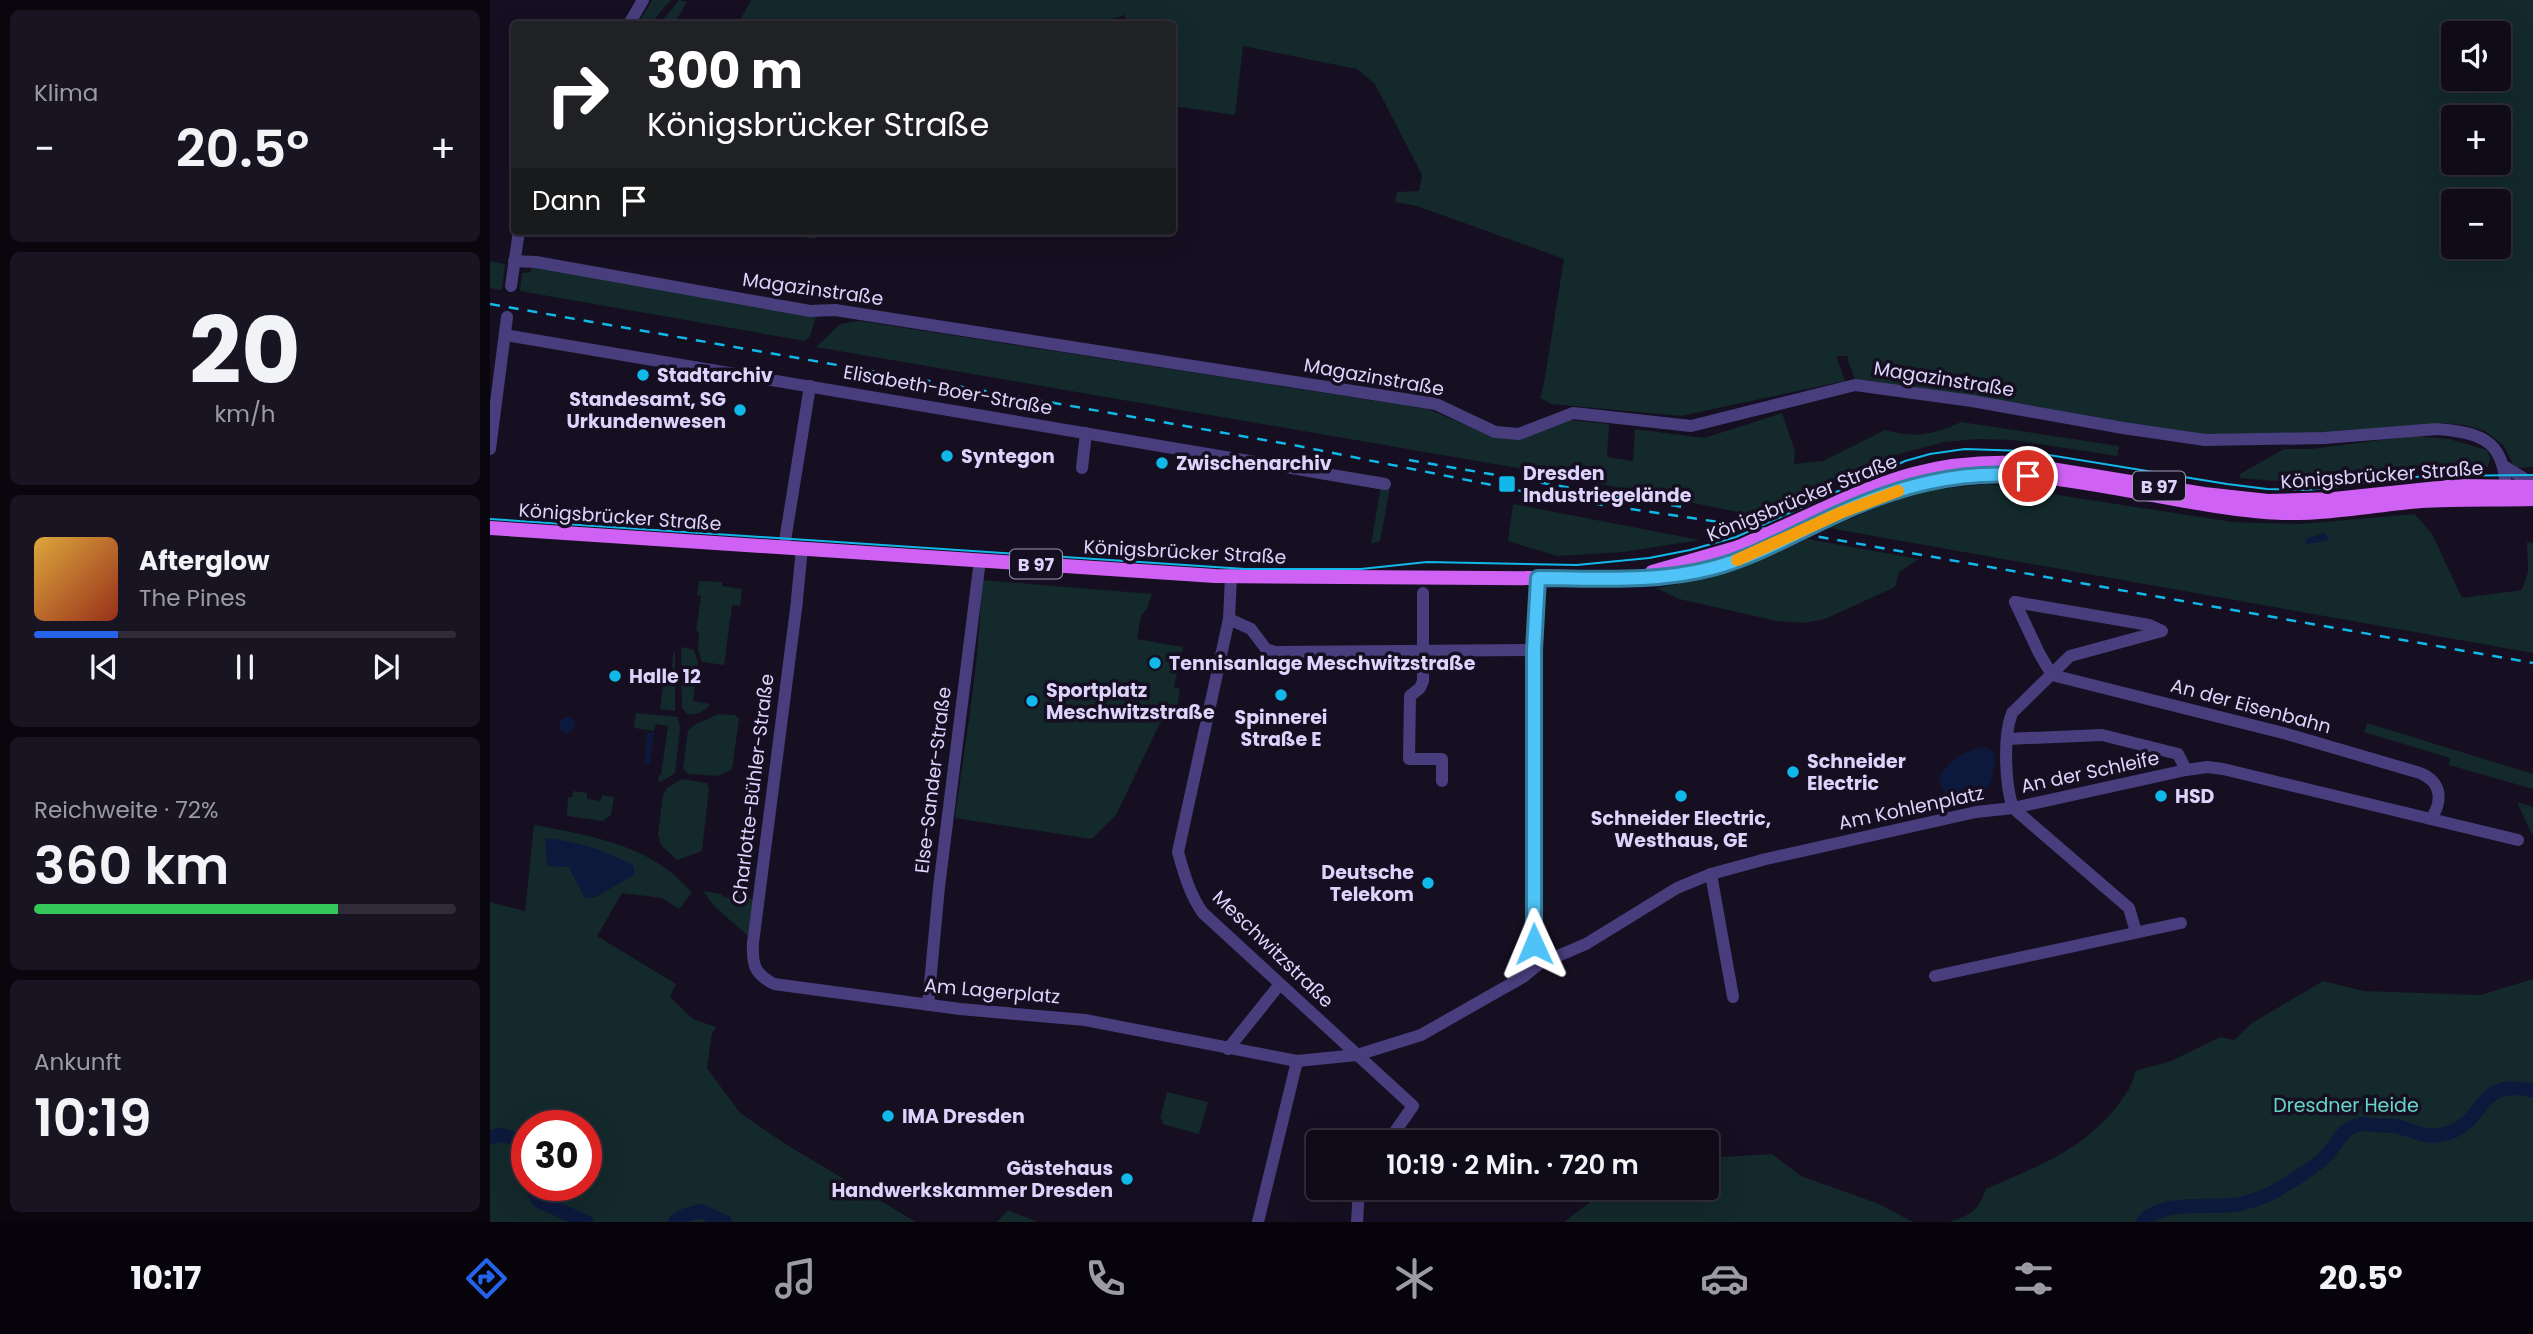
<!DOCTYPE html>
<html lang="de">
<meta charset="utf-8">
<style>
body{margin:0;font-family:Poppins,sans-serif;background:#191422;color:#f1f3f6;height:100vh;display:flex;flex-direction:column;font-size:26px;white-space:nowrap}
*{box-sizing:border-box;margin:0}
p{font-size:23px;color:#9c9ba2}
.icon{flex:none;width:38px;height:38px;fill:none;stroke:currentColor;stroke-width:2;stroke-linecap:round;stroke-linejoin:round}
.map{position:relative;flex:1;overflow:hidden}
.side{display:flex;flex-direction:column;gap:10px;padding:10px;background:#09060e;width:490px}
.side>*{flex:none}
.top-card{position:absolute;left:21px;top:21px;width:665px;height:214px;border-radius:7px;box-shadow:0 7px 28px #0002,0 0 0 2px #302b38;background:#202124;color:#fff;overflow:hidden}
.buttons{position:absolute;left:1951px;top:21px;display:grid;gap:14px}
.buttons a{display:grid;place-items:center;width:70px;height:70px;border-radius:7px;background:#100b19;box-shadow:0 7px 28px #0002,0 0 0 2px #302b38;font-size:35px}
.speed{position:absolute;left:21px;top:1110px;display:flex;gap:14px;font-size:35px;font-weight:700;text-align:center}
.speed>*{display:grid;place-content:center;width:91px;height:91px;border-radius:50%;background:#100b19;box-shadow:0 7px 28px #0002,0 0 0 2px #302b38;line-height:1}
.speed .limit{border:10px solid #d22;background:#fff;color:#111}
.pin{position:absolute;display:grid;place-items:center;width:60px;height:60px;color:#fff;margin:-30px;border:4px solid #fff;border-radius:50%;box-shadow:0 2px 7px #0007}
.me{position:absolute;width:77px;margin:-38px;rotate:359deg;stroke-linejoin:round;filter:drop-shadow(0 0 5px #0008)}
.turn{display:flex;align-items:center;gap:24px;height:147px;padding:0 21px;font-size:32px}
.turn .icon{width:91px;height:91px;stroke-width:2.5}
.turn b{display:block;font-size:49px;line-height:60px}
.then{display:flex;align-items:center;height:66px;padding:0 21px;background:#0003;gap:14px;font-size:26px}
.big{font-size:52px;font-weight:600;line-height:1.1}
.side .widget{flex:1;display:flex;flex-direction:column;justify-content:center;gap:10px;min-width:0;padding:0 24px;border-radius:10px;background:#191422}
.side .dial{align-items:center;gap:0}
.dial b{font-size:91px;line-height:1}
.song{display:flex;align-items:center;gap:21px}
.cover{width:84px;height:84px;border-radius:10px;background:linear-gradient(135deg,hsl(40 70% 55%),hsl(10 70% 35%))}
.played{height:7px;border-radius:4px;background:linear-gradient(90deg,#2563eb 20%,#302b38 20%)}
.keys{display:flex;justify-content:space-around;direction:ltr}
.heat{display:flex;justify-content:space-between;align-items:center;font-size:38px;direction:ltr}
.charge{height:10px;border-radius:5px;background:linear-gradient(90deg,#34c759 72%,#302b38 0)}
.trip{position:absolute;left:816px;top:1130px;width:413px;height:70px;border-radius:7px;background:#100b19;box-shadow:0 7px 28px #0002,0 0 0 2px #302b38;font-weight:600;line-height:70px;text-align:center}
.dock{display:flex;height:112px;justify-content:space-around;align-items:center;background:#06040a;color:#9c9ba2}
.dock .icon{width:49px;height:49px}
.dock .selected{color:#2563eb}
.dock b{font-size:32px;color:#f1f3f6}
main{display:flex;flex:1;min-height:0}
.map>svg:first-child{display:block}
.green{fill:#13292b;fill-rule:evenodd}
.water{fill:#0d183d}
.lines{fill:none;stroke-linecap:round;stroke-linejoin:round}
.river{stroke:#0d183d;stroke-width:14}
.minor{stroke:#483e7d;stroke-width:12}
.major{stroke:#cf62f4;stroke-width:14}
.tram{stroke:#11b9ea;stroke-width:2}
.rail{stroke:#11b9ea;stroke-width:2.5;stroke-dasharray:10 9;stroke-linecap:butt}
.major-bridge{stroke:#cf62f4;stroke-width:14}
.route-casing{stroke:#337fa1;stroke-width:18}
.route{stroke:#4fc3f7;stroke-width:12}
.slow{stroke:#f59e0b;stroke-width:12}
.poi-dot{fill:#11b9ea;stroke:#150f21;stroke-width:2.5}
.labels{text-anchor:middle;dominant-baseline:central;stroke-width:7;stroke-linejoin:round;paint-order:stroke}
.shield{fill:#150f21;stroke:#a198ba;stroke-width:2}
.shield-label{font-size:18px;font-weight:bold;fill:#ddd3fc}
.street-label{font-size:19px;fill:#ddd3fc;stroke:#150f21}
.poi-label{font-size:19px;font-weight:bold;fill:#ddd3fc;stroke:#150f21;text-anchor:start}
.park-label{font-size:19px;fill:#64d7c8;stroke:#150f21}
</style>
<main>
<section class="side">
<div class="widget"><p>Klima</p>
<div class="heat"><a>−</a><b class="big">20.5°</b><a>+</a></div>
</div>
<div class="widget dial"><b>20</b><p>km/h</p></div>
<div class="widget">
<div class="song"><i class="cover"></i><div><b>Afterglow</b><p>The Pines</p></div></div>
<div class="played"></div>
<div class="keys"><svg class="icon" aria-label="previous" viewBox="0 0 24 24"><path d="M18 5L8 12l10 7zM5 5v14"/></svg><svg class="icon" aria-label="pause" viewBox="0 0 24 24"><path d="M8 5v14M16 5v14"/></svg><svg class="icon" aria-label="next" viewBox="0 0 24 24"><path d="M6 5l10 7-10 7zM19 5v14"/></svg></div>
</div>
<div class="widget"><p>Reichweite · 72%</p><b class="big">360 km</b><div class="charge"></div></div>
<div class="widget"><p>Ankunft</p><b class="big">10:19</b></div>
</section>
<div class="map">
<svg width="2043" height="1222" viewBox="0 0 2043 1222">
<rect width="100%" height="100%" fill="#150f21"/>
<g class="green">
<path d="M 162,0 L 181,0 L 160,24 L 148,24 Z"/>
<path d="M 189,0 L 197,2 L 184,24 L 169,24 Z"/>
<path d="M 261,0 L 2043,0 L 2043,467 L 2025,468 L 2014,446 L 1995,431 L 1975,425 L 1953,423 L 1853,435 L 1718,438 L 1366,382 L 1357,358 L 1360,356 L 1346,356 L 1355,381 L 1191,416 L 1062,404 L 1050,398 L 1054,383 L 1074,259 L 927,206 L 905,202 L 907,192 L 929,191 L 932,175 L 885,84 L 867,69 L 753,46 L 745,115 L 683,106 L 682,24 L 636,24 L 635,15 L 606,24 L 248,24 ZM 1964,33 L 2009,33 L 2009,79 L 1964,79 ZM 1964,117 L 2009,117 L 2009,163 L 1964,163 ZM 1964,201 L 2009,201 L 2009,247 L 1964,247 Z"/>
<path d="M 277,231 L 334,231 L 324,239 Z"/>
<path d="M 0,261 L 15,264 L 12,290 L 0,288 Z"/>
<path d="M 43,266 L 326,317 L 320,336 L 315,341 L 30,291 L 32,273 L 40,272 Z"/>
<path d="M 370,321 L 938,409 L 1002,436 L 1080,420 L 1119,424 L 1117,457 L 1143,461 L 1145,429 L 1214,438 L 1292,413 L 1305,451 L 1304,464 L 1333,461 L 1395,430 C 1425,438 1443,435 1471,422 L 1629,446 L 1627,456 L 1522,440 L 1489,439 L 1454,442 L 1398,457 L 1272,517 L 1062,474 L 326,347 L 350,324 Z"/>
<path d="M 1923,436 L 1959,439 L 1997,450 L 2000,458 L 1998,467 L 1937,466 L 1844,478 L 1785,481 L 1750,478 L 1750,474 L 1794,449 L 1820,449 Z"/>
<path d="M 892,480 L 901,482 L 890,541 L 881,544 Z"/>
<path d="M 1497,484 L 1743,522 L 1809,524 L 1925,514 L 1942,534 L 1972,598 L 2032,590 L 2038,572 L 2037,542 L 2043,543 L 2043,653 L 1339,528 L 1405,500 L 1440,490 Z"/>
<path d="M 1023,504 L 1210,540 L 1133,552 L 1067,556 L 1018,541 Z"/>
<path d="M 1317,539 L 1429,559 L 1409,572 L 1405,587 L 1335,619 L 1314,623 L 1287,621 L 1189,599 L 1166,588 C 1221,579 1266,564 1317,539 Z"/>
<path d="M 491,580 L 662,594 L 657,608 L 651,616 L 647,639 L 693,647 L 684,687 L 690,689 L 686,716 L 670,723 L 626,815 L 602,839 L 465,818 C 475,739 491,660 491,580 Z"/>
<path d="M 209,581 L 232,582 L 232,586 L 252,589 L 250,606 L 242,605 L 234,665 L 212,662 L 208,650 L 209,632 L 206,631 L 211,596 L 207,595 Z"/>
<path d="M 191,647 L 204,650 L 208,663 L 203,701 L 220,704 C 214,712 206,716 197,714 L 192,708 Z"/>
<path d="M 183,653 L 185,653 L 185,711 L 170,709 L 175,670 L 182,671 Z"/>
<path d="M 146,713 L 188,717 L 190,728 L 185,773 L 171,782 L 168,781 L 169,775 L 171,775 L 178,726 L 166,724 L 164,731 L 144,728 Z"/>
<path d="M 229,714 L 245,715 L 249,719 L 242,769 L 228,776 L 198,774 L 193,768 L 198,730 L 206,724 Z"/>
<path d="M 1877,723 L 2043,774 L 2043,789 L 1959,765 L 1960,758 L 1874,732 Z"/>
<path d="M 192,779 L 217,783 L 219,789 L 212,851 L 187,860 L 171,845 L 168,834 L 173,795 L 177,788 Z"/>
<path d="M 83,791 L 97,793 L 97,799 L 111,801 L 112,795 L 124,797 L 121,815 L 113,821 L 77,816 L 78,797 L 82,797 Z"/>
<path d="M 2027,802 L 2043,807 L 2043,833 L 2041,833 Z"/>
<path d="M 44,825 C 102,836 163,845 202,893 L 189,909 L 172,898 L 132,893 L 107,936 L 186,984 L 180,997 L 203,1019 L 226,1027 L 222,1033 L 217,1068 L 250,1113 L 297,1145 L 426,1222 L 0,1222 L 0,902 L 35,911 ZM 79,866 L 108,896 L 95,898 ZM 37,1125 L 96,1125 L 96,1185 L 37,1185 Z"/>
<path d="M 213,891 L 232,894 L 233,897 L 239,898 L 240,893 L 255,895 L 255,898 L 263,899 L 258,936 L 225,907 Z"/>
<path d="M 2043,979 L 2043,1222 L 1459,1222 C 1482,1214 1487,1212 1496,1189 C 1548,1166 1592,1151 1628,1105 C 1636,1094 1643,1085 1645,1071 L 1681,1061 L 1730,1037 L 1744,1040 L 1762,1023 L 1833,981 L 1874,991 L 1990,995 Z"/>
<path d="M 677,1092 L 718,1102 L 709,1134 L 672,1124 L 673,1120 L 670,1119 Z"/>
<path d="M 1282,1154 L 1311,1176 L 1389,1204 L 1423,1222 L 1074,1222 L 1119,1188 L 1216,1188 L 1216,1158 Z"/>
<path d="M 518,1210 L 548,1222 L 507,1222 Z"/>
</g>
<g class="water">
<path d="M 1834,533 L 1839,537 L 1837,541 L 1816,544 L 1816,539 Z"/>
<circle cx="77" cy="725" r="8"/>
<path d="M 157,733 L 164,733 L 160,764 L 154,763 Z"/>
<path d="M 1496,747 L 1503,752 C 1507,770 1500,793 1484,803 L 1472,799 L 1456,798 L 1449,779 C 1456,761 1476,749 1496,747 Z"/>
<path d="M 55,838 C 88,841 114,850 143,865 L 145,874 L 108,896 L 95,898 L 79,867 L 57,866 Z"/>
</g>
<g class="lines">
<g class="river">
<path d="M 0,1137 L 11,1135 L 24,1138 L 37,1159"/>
<path d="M 40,1185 L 49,1201 L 96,1222"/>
<path d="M 185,1222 L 195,1215 L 211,1211 L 235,1222"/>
<path d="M 1653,1222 C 1672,1200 1718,1208 1744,1205 C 1755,1204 1770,1198 1780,1194 C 1793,1187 1828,1165 1837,1155 C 1845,1146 1851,1132 1862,1127 C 1869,1123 1874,1124 1882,1125 C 1889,1126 1897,1125 1904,1126 C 1922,1129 1935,1140 1955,1134 C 1998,1123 1985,1076 2043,1091"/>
</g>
<g class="minor">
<path d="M 139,24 L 153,0"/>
<path d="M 24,261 L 46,262 L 320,311 L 345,310 L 946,404 L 1005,432 L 1029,434 L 1083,413 L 1201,426 L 1365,385 L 1482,401 L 1633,428 L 1715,440 L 1834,438 L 1947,429 C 1998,433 2016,444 2016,497"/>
<path d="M 21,286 L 29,231"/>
<path d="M 15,335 L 895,484"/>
<path d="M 0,449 L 17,317"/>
<path d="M 2014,466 L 2043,484"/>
<path d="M 592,468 L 596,433"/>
<path d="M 294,547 L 320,386"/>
<path d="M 741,576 L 739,619 L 688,852 C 694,874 700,895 713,913 L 923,1106 L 897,1143"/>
<path d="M 1048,578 L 1043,650 L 1044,931 L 1049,964"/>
<path d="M 933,593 L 933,681 L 930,688 L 920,696 L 919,759 L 952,759 L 952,781"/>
<path d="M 307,599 L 312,548"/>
<path d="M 307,601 L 263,943 C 262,964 264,974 284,984 L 470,1009 L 595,1020 L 807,1061 L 867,1055 L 931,1035 L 1033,977 L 1049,964 L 1096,944 L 1187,888 L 1221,874 L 1276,859 L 1486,812 L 1523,808 L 1696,770 L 1717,767 L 1733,769 L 2028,840"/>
<path d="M 1525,602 L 1549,653 L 1562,675 L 1797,734 L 1930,773 C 1952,782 1953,801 1941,819"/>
<path d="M 739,619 L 761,629 L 776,649 L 785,652 L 1043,650"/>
<path d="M 1517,739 L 1612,735 L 1688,754 L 1696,770"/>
<path d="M 1523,808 C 1515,785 1513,736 1522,713 L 1580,656 L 1672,631 L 1659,625 L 1525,602"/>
<path d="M 1523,808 L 1639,908 L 1646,932"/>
<path d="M 1221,874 L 1243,997"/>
<path d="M 1445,976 L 1691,923"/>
<path d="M 438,1005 L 449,887 L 490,560"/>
<path d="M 738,1049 L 790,984"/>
<path d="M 768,1222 L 807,1061"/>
<path d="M 867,1222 L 869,1188"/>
</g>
<g class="major">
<path d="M 1331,510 C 1398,478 1449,461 1524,463 L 1714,494 L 1778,501 L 1844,499 L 1967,486 L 2043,487"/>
<path d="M 1350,513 C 1379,501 1409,486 1440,480 C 1555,458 1677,508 1793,513 C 1840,514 1885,505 1931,501 C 1969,499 2006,500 2043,499"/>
<path d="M 0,528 L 725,576 L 1164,579 L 1223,568 L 1269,551"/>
<path d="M 1162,572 L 1249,547"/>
</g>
<path class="tram" d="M 0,519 L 755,569 L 871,569 L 937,562 L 1087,565 L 1159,558 L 1200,550 L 1246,537 L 1415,461 L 1440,454 L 1475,449 L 1535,451 L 1737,484 L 1777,489 L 1817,490 L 1934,476 L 2043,475"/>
<g class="rail">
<path d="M 0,304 L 803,445 L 1066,498 L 1330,537 L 2043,663"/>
<path d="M 919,460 L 1192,507"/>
</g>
<g class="major-bridge">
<path d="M 1249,547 L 1331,510"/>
<path d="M 1269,551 L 1350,513"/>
</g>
</g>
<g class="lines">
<g class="route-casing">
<path id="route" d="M 1044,944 L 1044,650 L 1048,578 C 1106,578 1165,583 1222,568 C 1264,557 1304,534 1343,516 C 1405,487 1469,469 1538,476"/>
</g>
<use href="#route" class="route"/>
<path class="slow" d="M 1247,560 L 1350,513 L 1408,491"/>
</g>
<g class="poi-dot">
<circle cx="153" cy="375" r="7"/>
<circle cx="250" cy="410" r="7"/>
<circle cx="457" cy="456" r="7"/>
<circle cx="672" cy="463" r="7"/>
<rect x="1008" y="475" width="18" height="18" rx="3.5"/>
<circle cx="665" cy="663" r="7"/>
<circle cx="125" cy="676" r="7"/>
<circle cx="791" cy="695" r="7"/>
<circle cx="542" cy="701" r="7"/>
<circle cx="1303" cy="772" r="7"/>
<circle cx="1191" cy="796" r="7"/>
<circle cx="1671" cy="796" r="7"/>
<circle cx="938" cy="883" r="7"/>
<circle cx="398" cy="1116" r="7"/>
<circle cx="637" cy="1179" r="7"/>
</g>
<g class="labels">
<g class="shield">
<rect x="1643" y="471.5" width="52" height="29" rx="5"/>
<rect x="520" y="549.5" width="52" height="29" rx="5"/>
</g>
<g class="shield-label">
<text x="1669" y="486">B 97</text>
<text x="546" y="564">B 97</text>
</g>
<g class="street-label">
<text transform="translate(323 289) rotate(8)">Magazinstraße</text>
<text transform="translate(884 377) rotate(10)">Magazinstraße</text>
<text transform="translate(1454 379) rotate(9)">Magazinstraße</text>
<text transform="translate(458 390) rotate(10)">Elisabeth-Boer-Straße</text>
<text transform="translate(1892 475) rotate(-4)">Königsbrücker Straße</text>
<text transform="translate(1312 498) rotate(-22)">Königsbrücker Straße</text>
<text transform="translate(130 517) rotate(4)">Königsbrücker Straße</text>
<text transform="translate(695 552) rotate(3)">Königsbrücker Straße</text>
<text transform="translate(1761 706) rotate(15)">An der Eisenbahn</text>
<text transform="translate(1600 772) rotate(-12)">An der Schleife</text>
<text transform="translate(443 780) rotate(-83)">Else-Sander-Straße</text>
<text transform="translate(263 789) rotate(-83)">Charlotte-Bühler-Straße</text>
<text transform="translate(1421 808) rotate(-12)">Am Kohlenplatz</text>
<text transform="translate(783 949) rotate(44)">Meschwitzstraße</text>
<text transform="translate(502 991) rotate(5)">Am Lagerplatz</text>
</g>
<g class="poi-label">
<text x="167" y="375">Stadtarchiv</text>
<text x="236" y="399" text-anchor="end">Standesamt, SG<tspan x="236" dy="22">Urkundenwesen</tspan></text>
<text x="471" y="456">Syntegon</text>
<text x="686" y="463">Zwischenarchiv</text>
<text x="1033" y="473">Dresden<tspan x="1033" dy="22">Industriegelände</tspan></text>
<text x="679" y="663">Tennisanlage Meschwitzstraße</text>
<text x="139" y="676">Halle 12</text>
<text x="556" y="690">Sportplatz<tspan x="556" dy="22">Meschwitzstraße</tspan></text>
<text x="791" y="717" text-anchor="middle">Spinnerei<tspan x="791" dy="22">Straße E</tspan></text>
<text x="1317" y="761">Schneider<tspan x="1317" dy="22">Electric</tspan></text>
<text x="1685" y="796">HSD</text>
<text x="1191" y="818" text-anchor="middle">Schneider Electric,<tspan x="1191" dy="22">Westhaus, GE</tspan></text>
<text x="924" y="872" text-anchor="end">Deutsche<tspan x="924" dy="22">Telekom</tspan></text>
<text x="412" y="1116">IMA Dresden</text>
<text x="623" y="1168" text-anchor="end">Gästehaus<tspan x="623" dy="22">Handwerkskammer Dresden</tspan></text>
</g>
<g class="park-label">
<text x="1856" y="1105">Dresdner Heide</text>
</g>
</g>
</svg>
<div class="buttons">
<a><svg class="icon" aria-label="sound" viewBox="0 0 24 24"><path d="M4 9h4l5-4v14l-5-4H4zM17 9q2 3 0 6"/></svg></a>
<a>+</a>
<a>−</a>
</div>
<div class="speed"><div class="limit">30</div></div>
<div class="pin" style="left:1538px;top:476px;background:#d93025"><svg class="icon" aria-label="arrive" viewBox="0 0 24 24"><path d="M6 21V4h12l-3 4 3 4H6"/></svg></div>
<svg class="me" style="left:1044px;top:944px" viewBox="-20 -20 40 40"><path d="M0-17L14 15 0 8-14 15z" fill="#4fc3f7" stroke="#fff" stroke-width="4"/></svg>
<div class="trip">10:19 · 2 Min. · 720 m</div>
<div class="top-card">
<div class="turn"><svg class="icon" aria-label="right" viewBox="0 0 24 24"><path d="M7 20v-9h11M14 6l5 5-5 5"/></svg><div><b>300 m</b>Königsbrücker Straße</div></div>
<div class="then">Dann<svg class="icon" aria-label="arrive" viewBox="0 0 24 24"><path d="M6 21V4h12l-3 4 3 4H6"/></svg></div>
</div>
</div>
</main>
<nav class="dock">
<b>10:17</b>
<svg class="icon selected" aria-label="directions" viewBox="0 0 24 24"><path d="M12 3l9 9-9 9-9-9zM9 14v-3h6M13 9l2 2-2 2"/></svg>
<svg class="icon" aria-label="music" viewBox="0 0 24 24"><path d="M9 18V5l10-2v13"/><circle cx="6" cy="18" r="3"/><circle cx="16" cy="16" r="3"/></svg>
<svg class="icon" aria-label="phone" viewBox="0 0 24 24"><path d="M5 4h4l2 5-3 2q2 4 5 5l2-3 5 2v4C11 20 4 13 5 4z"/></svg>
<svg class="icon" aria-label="climate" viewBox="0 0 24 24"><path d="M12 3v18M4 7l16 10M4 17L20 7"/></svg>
<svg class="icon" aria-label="car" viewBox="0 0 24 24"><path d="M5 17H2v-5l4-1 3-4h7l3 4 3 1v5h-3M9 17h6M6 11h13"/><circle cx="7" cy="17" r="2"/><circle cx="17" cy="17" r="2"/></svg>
<svg class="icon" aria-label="filters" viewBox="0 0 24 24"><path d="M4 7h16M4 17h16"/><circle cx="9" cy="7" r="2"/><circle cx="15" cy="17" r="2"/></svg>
<b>20.5°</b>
</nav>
